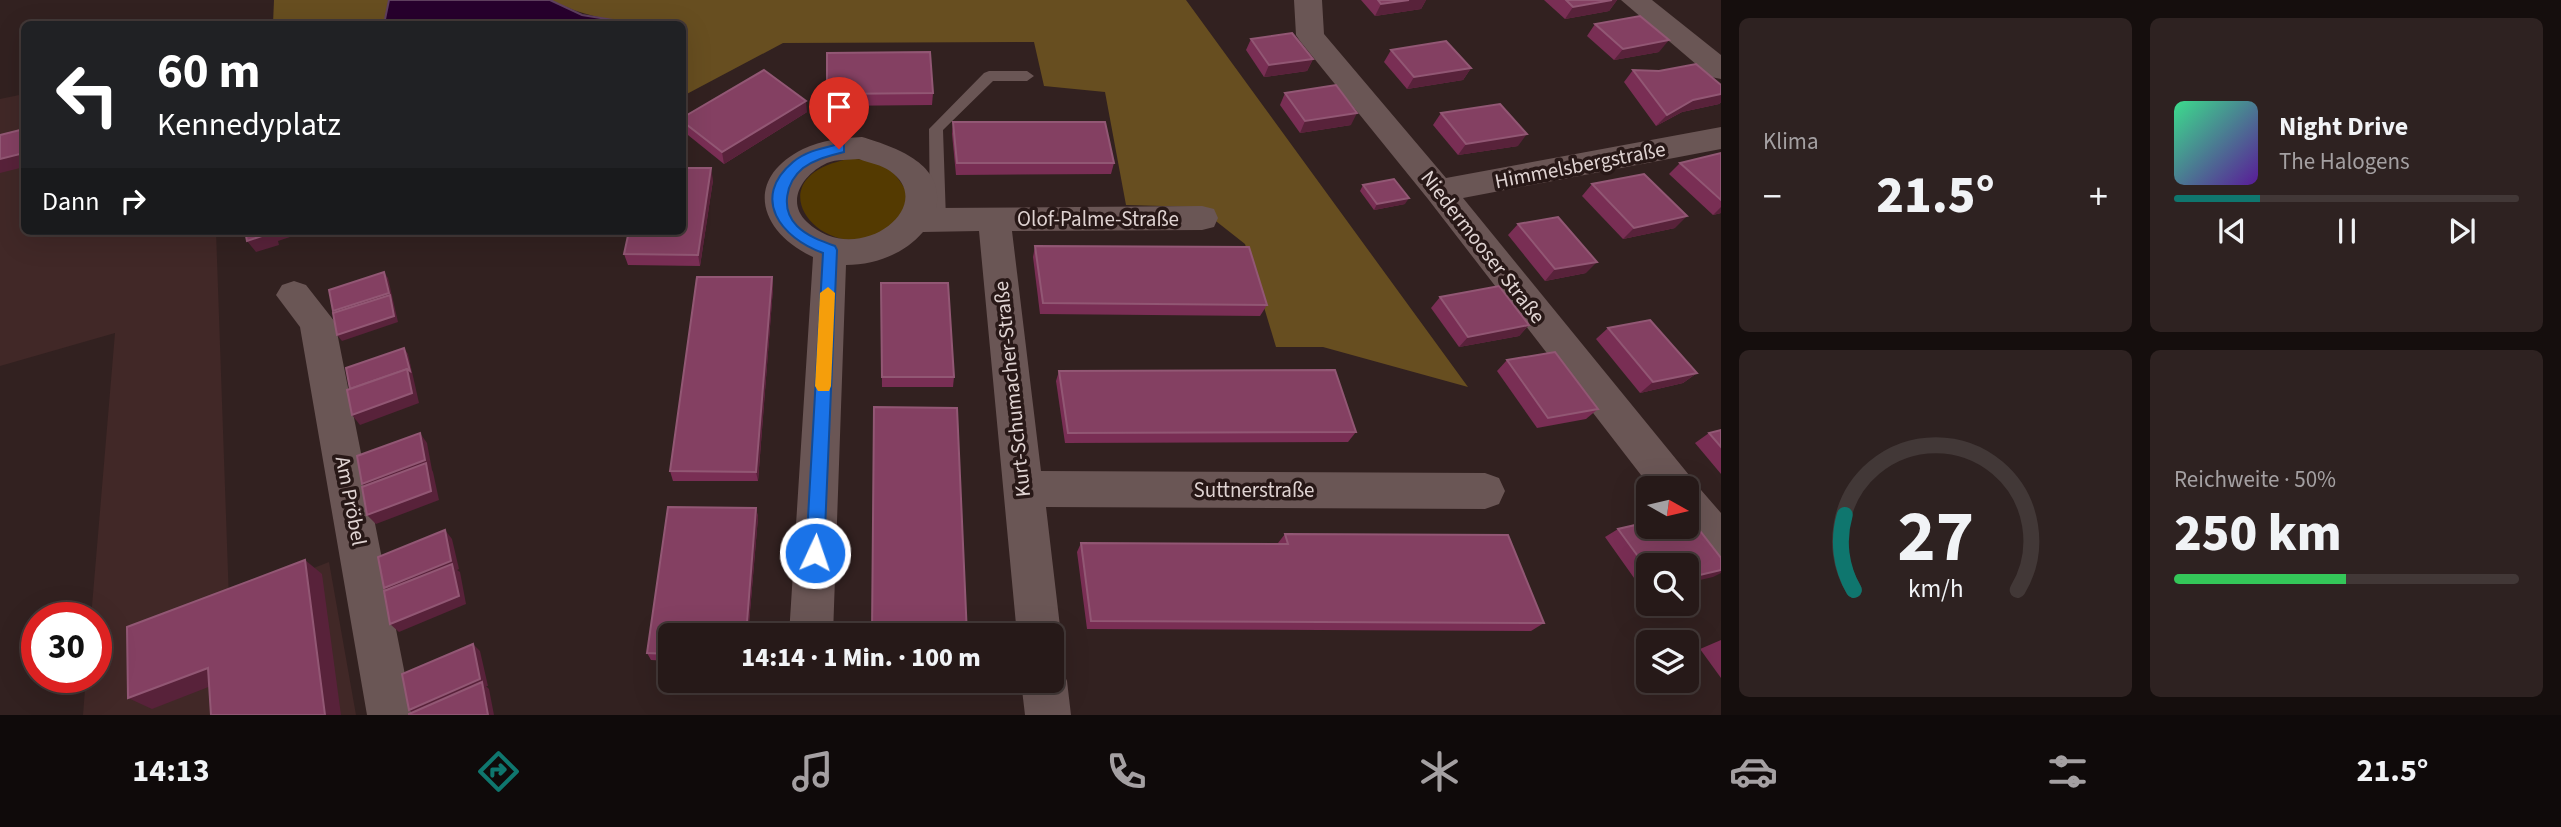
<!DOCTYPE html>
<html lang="de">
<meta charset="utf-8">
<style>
body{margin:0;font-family:"Source Sans 3",sans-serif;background:#2e2221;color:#f1f3f6;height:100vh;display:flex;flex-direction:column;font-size:26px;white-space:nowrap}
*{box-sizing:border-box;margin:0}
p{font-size:23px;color:#a4a0a2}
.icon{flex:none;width:38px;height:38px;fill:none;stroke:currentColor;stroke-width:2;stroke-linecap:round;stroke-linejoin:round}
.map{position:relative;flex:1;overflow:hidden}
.side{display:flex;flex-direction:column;gap:18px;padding:18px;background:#150e0d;width:840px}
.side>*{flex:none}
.top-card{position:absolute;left:21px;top:21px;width:665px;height:214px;border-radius:10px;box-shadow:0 7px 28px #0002,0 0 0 2px #423837;background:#202124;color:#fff;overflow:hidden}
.needle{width:46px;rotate:98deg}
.tools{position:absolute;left:1636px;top:476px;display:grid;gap:14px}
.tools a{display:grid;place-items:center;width:63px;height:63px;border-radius:10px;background:#261918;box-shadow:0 7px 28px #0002,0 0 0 2px #423837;font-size:35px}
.speed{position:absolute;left:21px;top:602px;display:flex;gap:14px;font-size:35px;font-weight:700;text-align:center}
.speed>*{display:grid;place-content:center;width:91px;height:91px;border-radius:50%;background:#261918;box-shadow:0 7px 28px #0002,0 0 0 2px #423837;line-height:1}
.speed .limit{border:10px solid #d22;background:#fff;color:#111}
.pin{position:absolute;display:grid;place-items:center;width:60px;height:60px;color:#fff;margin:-72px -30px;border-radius:50% 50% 50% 0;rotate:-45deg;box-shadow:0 0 7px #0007}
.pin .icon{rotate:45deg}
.me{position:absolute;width:77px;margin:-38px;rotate:3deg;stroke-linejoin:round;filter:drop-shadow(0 0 5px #0008)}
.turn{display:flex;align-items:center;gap:24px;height:147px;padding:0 21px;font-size:32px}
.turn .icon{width:91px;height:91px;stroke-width:2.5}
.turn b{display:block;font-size:49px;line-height:60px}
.then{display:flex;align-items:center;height:66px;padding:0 21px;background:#0003;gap:14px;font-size:26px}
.big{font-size:52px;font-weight:800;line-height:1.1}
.side .tile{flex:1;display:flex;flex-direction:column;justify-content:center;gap:10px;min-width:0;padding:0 24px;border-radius:10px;background:#2e2221}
.side .dial{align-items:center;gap:0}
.dial svg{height:182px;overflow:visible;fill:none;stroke:#423837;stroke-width:7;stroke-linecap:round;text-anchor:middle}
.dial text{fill:#f1f3f6;stroke:none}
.song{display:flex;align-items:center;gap:21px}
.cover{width:84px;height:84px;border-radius:10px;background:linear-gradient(135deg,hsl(150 70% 55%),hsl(270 70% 35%))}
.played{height:7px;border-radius:4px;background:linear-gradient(90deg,#0f766e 25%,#423837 25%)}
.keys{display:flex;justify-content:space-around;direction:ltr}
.heat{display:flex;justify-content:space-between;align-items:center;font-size:38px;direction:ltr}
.charge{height:10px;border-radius:5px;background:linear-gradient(90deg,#34c759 50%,#423837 0)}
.side .tiles{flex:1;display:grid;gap:18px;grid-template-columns:repeat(2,1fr)}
.trip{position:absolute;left:658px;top:623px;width:406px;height:70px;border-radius:10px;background:#261918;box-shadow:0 7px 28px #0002,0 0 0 2px #423837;font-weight:800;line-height:70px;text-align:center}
.menu{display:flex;height:112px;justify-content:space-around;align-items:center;background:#0f0a0a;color:#a4a0a2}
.menu .icon{width:49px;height:49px}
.menu .current{color:#0f766e}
.menu b{font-size:32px;color:#f1f3f6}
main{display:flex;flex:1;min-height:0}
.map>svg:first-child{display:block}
.built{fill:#412827}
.green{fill:#543a01}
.forest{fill:#674e20}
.water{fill:#27002d;stroke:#5e3f5e;stroke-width:2}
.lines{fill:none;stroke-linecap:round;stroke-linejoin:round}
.service{fill:#6a5655;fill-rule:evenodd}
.minor{fill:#6a5655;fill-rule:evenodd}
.wall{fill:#792e54}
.shaded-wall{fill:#58223a}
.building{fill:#844062;stroke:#925774;stroke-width:2}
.route{fill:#1a73e8;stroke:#114b97;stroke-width:2}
.slow{fill:#f59e0b}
.labels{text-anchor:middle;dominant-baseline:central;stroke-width:7;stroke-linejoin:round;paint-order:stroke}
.street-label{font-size:21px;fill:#dfd3d2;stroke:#281817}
</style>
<main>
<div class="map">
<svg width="1721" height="715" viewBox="0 0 1721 715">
<rect width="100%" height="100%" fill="#322120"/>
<path class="built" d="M 24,94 L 24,231 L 216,231 L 229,601 L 329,562 L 356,715 L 83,715 L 86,677 L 96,677 L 96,618 L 91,618 L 115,333 L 0,366 L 0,99 Z"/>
<path class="green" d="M 849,159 C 887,159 892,168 911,198 C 906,207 899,224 890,230 C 825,271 748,178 849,159 Z"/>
<g class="forest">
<path d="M 274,0 L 389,0 L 384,24 L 273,24 Z"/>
<path d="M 550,0 L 1186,0 L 1468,387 L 1323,347 L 1276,347 L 1245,244 L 1198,207 L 1126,205 L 1105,92 L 1044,86 L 1034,42 L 783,43 L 683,96 L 682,24 C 632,24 596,22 550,0 Z"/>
</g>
<path class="water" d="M 389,0 L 550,0 L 582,15 L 638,24 L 384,24 Z"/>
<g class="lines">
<path class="service" d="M 989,71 L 1027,71 L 1034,76 L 1027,81 L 993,81 L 943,130 L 946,220 L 944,224 L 932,224 L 930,220 L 929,129 L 984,73 Z"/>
<g class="minor">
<path d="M 1294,0 L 1322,0 L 1324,34 L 1446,178 L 1721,127 L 1721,149 L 1463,198 L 1689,475 L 1695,488 L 1701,490 L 1721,513 L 1721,563 L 1706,558 L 1681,527 L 1687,527 L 1687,488 L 1651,488 L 1428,199 L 1300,41 L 1296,35 Z"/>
<path d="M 1621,0 L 1652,0 L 1721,55 L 1721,79 L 1711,77 Z"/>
<path d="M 862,137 C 895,147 946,164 936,208 L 1202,206 L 1214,209 L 1218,218 L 1214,227 L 1202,230 L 1012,231 L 1041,471 L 1485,473 L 1499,478 L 1505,491 L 1499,504 L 1485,509 L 1046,507 L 1061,635 L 1052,652 L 1052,635 L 1017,635 L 979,231 L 923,232 C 904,254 875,265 846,265 L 833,635 L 789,635 L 813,257 C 759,232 743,179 803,149 C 822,140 842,138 862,137 ZM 859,159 C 869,163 882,165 890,171 C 940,206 857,270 807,222 C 784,200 805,173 827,163 C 837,159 849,160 859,159 Z"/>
<path d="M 294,281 L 306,285 L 335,322 L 413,715 L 367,715 L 300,327 L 276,295 L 282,285 Z"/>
<path d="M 1052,661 L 1060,665 L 1067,681 L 1071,715 L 1025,715 L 1021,681 L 1052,681 Z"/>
</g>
</g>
<g class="wall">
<path d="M 1361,0 L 1426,0 L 1421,9 L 1375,16 Z"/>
<path d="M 1544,0 L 1617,0 L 1609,11 L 1565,19 Z"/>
<path d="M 1595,24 L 1659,52 L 1614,60 L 1587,36 Z"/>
<path d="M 1251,39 L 1313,59 L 1307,71 L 1264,77 L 1246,50 Z"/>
<path d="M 1391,50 L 1471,68 L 1463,80 L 1407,89 L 1384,62 Z"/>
<path d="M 1633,70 L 1721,85 L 1721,102 L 1719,104 L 1682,112 L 1656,126 L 1624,82 Z"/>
<path d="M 933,93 L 932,105 L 827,106 L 827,94 Z"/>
<path d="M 1285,93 L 1351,125 L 1300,133 L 1280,105 Z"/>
<path d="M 807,112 L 724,164 L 683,131 L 682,128 L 682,118 Z"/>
<path d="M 1441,113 L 1518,146 L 1458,155 L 1433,125 Z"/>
<path d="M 953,122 L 1114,163 L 1111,174 L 956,175 L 952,134 Z"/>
<path d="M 1721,153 L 1721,213 L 1713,215 L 1669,174 L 1680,163 Z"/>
<path d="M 713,180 L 700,266 L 628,265 L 624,254 Z"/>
<path d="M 1592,184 L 1675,228 L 1623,239 L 1582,196 Z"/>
<path d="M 1363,185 L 1405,204 L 1374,210 L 1360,191 Z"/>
<path d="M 1518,224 L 1586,273 L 1545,281 L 1508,235 Z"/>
<path d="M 1035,246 L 1267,305 L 1260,316 L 1040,314 L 1033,257 Z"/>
<path d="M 772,277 L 773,288 L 758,481 L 673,481 L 670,471 Z"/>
<path d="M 881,294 L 954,377 L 953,387 L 882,387 Z"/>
<path d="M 1440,297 L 1529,325 L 1519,336 L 1459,347 L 1431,308 Z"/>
<path d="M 1608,328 L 1697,373 L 1683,383 L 1640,393 L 1596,339 Z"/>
<path d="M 1507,360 L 1598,409 L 1586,419 L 1537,428 L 1497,371 Z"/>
<path d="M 1059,371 L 1356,432 L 1348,442 L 1065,443 L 1056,381 Z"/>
<path d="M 1721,430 L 1721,474 L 1695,443 L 1709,433 Z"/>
<path d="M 756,508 L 758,517 L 748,635 L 670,635 L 670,661 L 651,660 L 647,653 Z"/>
<path d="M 1618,529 L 1713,577 L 1648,565 L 1648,592 L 1644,592 L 1605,537 Z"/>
<path d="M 1285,534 L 1544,623 L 1531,631 L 1087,629 L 1077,552 L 1081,543 L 1278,544 L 1278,543 Z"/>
<path d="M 1721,640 L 1721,678 L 1700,649 Z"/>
</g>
<g class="shaded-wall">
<path d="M 1409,0 L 1426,0 L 1421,9 L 1375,16 L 1381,4 Z"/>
<path d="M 1612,0 L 1617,0 L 1609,11 L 1565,19 L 1573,7 Z"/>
<path d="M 1669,40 L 1659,52 L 1614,60 L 1623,49 Z"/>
<path d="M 1313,59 L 1307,71 L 1264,77 L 1269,65 Z"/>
<path d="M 1471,68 L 1463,80 L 1407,89 L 1414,77 Z"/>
<path d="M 1721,94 L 1721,102 L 1719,104 L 1682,112 L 1656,126 L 1667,115 L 1693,100 Z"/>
<path d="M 806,101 L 807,112 L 724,164 L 722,152 Z"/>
<path d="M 1357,113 L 1351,125 L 1300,133 L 1305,121 Z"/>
<path d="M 1527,134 L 1518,146 L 1458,155 L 1466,144 Z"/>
<path d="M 24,153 L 24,167 L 0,173 L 0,159 Z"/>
<path d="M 711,168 L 713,180 L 700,266 L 698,255 Z"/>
<path d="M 1409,198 L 1405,204 L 1374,210 L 1377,204 Z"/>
<path d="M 1721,207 L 1721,213 L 1713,215 Z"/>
<path d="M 1687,216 L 1675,228 L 1623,239 L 1634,228 Z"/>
<path d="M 270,231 L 308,231 L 278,241 L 279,245 L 256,252 L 247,241 Z"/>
<path d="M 1597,262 L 1586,273 L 1545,281 L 1555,269 Z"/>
<path d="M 384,272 L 388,278 L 398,322 L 342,341 L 337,335 L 337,317 L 333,311 Z"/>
<path d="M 772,277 L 773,288 L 758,481 L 756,472 Z"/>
<path d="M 1529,325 L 1519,336 L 1459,347 L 1468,337 Z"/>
<path d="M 404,348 L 408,354 L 419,403 L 360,425 L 352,415 Z"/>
<path d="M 1697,373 L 1683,383 L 1640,393 L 1653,382 Z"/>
<path d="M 420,433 L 427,443 L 432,470 L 433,472 L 439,500 L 376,524 L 367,515 L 370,493 L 362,484 Z"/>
<path d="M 756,508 L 758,517 L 748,635 L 746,635 Z"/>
<path d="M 445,530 L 452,539 L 459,569 L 457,570 L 460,572 L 466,604 L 399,632 L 390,624 L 393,596 L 384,588 Z"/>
<path d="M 305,560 L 322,574 L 341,715 L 325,715 Z"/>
<path d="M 1721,570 L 1721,573 L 1713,577 L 1687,583 L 1687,578 Z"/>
<path d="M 473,644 L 480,651 L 488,686 L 486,686 L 489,689 L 494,715 L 415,715 L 409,710 Z"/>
<path d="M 208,668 L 229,679 L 152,709 L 128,698 Z"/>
</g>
<g class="building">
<path d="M 1378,0 L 1409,0 L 1381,4 Z"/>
<path d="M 1566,0 L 1612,0 L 1573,7 Z"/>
<path d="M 1640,16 L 1669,40 L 1623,49 L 1595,24 Z"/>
<path d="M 1292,33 L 1313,59 L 1269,65 L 1251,39 Z"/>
<path d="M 1446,41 L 1471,68 L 1414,77 L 1391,50 Z"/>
<path d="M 930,52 L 933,93 L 827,94 L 827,53 Z"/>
<path d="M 1696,64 L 1721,85 L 1721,94 L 1693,100 L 1667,115 L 1633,70 L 1659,71 Z"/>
<path d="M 764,70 L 806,101 L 722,152 L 682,121 L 682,118 Z"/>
<path d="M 1336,85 L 1357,113 L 1305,121 L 1285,93 Z"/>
<path d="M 1500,104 L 1527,134 L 1466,144 L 1441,113 Z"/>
<path d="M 953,122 L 1105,122 L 1114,163 L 957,163 Z"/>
<path d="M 24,129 L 24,153 L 0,159 L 0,135 Z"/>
<path d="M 1721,153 L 1721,200 L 1680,163 Z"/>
<path d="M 682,168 L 711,168 L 698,255 L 624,254 L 629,231 L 682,231 Z"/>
<path d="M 1644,174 L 1687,216 L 1634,228 L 1592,184 Z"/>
<path d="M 1394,179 L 1409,198 L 1377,204 L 1363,185 Z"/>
<path d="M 1558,217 L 1597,262 L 1555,269 L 1518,224 Z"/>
<path d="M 245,231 L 270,231 L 271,233 L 247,241 Z"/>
<path d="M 1035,246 L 1249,247 L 1267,305 L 1043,303 Z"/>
<path d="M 384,272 L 389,293 L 333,311 L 329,290 Z"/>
<path d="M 697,277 L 772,277 L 756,472 L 670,471 Z"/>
<path d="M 881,283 L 948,283 L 954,377 L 882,377 Z"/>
<path d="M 1499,286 L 1529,325 L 1468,337 L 1440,297 Z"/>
<path d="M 390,295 L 394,316 L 337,335 L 333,313 Z"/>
<path d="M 1650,320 L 1697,373 L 1653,382 L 1608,328 Z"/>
<path d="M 404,348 L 410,371 L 407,369 L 350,389 L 346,368 Z"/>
<path d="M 1555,352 L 1598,409 L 1548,418 L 1507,360 Z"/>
<path d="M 407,369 L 412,393 L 352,415 L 347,390 Z"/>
<path d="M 1335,370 L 1356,432 L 1068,433 L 1059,371 Z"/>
<path d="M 874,407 L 957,408 L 967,635 L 872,635 Z"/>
<path d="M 1721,430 L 1721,447 L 1709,433 Z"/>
<path d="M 420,433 L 425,460 L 362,484 L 357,456 Z"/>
<path d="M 426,463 L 431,491 L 367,515 L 362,487 Z"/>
<path d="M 668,507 L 756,508 L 746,635 L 670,635 L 670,654 L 647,653 Z"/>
<path d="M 1687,514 L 1721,558 L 1721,570 L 1687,578 L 1687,565 L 1648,565 L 1648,570 L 1618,529 L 1648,522 L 1648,527 L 1687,527 Z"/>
<path d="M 445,530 L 451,561 L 384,588 L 378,557 Z"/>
<path d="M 1285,534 L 1508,535 L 1544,623 L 1091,621 L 1081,543 L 1288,544 Z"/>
<path d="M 305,560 L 325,715 L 211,715 L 208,668 L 128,698 L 127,627 Z"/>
<path d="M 452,564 L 459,596 L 390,624 L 384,591 Z"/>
<path d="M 473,644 L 480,679 L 409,710 L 402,674 Z"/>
<path d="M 482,682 L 488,715 L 409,715 L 409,714 Z"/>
</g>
<path class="route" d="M 839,144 L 844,145 L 844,152 C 830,156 815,159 803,168 C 786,182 780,209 797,226 C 807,236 821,241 835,246 L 837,250 L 824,553 L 821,559 L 815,561 L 809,559 L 806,553 L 823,253 C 781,238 750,198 793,162 C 806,151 823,148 839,144 Z"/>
<path class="slow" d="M 828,287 L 835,293 L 831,386 L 829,391 L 818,391 L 815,386 L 820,293 Z"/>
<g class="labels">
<g class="street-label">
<text transform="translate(1580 165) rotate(-11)">Himmelsbergstraße</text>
<text x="1098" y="219">Olof-Palme-Straße</text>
<text transform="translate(1483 247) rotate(52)">Niedermooser Straße</text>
<text transform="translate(1012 389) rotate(-96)">Kurt-Schumacher-Straße</text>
<text x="1254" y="490">Suttnerstraße</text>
<text transform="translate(351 501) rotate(79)">Am Pröbel</text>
</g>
</g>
</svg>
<div class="tools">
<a><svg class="needle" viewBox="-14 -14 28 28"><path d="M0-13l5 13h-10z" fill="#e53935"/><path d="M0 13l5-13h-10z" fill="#a4a0a2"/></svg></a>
<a><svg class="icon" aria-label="search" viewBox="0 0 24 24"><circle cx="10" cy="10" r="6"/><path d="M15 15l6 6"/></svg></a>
<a><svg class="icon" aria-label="layers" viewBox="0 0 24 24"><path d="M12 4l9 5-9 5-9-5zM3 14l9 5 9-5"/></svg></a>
</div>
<div class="speed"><div class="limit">30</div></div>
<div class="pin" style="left:839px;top:149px;background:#d93025"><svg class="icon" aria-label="arrive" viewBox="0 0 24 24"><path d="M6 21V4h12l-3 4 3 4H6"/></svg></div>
<svg class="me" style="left:815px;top:553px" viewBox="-20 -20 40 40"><circle r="17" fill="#1a73e8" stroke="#fff" stroke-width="3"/><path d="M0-11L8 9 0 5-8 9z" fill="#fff"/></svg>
<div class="trip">14:14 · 1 Min. · 100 m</div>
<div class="top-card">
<div class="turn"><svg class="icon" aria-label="left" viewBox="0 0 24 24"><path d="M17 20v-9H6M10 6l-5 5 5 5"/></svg><div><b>60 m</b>Kennedyplatz</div></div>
<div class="then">Dann<svg class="icon" aria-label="right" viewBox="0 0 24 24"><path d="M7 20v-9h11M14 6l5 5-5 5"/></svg></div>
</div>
</div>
<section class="side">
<div class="tiles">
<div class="tile"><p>Klima</p>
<div class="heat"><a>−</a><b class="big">21.5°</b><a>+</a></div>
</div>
<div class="tile">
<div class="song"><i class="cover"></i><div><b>Night Drive</b><p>The Halogens</p></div></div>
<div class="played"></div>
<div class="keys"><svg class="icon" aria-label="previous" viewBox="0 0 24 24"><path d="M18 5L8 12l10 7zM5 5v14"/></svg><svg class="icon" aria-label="pause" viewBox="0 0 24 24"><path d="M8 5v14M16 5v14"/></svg><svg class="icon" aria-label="next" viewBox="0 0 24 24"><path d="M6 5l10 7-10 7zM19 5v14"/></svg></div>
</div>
<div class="tile dial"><svg viewBox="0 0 100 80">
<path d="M14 69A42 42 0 1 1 86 69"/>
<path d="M14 69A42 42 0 0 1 10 36" stroke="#0f766e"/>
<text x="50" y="56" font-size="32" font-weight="700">27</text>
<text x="50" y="72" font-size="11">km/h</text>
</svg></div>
<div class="tile"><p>Reichweite · 50%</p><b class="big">250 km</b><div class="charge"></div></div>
</div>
</section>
</main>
<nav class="menu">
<b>14:13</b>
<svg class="icon current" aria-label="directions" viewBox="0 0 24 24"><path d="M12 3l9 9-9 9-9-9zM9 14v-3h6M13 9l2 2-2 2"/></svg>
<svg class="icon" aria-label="music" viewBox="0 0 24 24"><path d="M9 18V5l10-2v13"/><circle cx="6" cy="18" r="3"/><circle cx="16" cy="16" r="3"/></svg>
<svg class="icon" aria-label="phone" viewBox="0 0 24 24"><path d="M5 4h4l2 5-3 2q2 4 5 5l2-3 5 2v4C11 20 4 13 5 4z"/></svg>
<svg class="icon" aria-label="climate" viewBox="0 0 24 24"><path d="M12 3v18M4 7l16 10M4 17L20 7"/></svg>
<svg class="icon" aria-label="car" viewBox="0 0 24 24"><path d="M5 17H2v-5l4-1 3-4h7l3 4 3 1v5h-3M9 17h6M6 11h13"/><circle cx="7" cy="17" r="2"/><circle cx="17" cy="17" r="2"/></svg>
<svg class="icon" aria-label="filters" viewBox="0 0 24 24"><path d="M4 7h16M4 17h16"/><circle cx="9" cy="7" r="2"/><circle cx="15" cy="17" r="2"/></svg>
<b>21.5°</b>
</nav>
